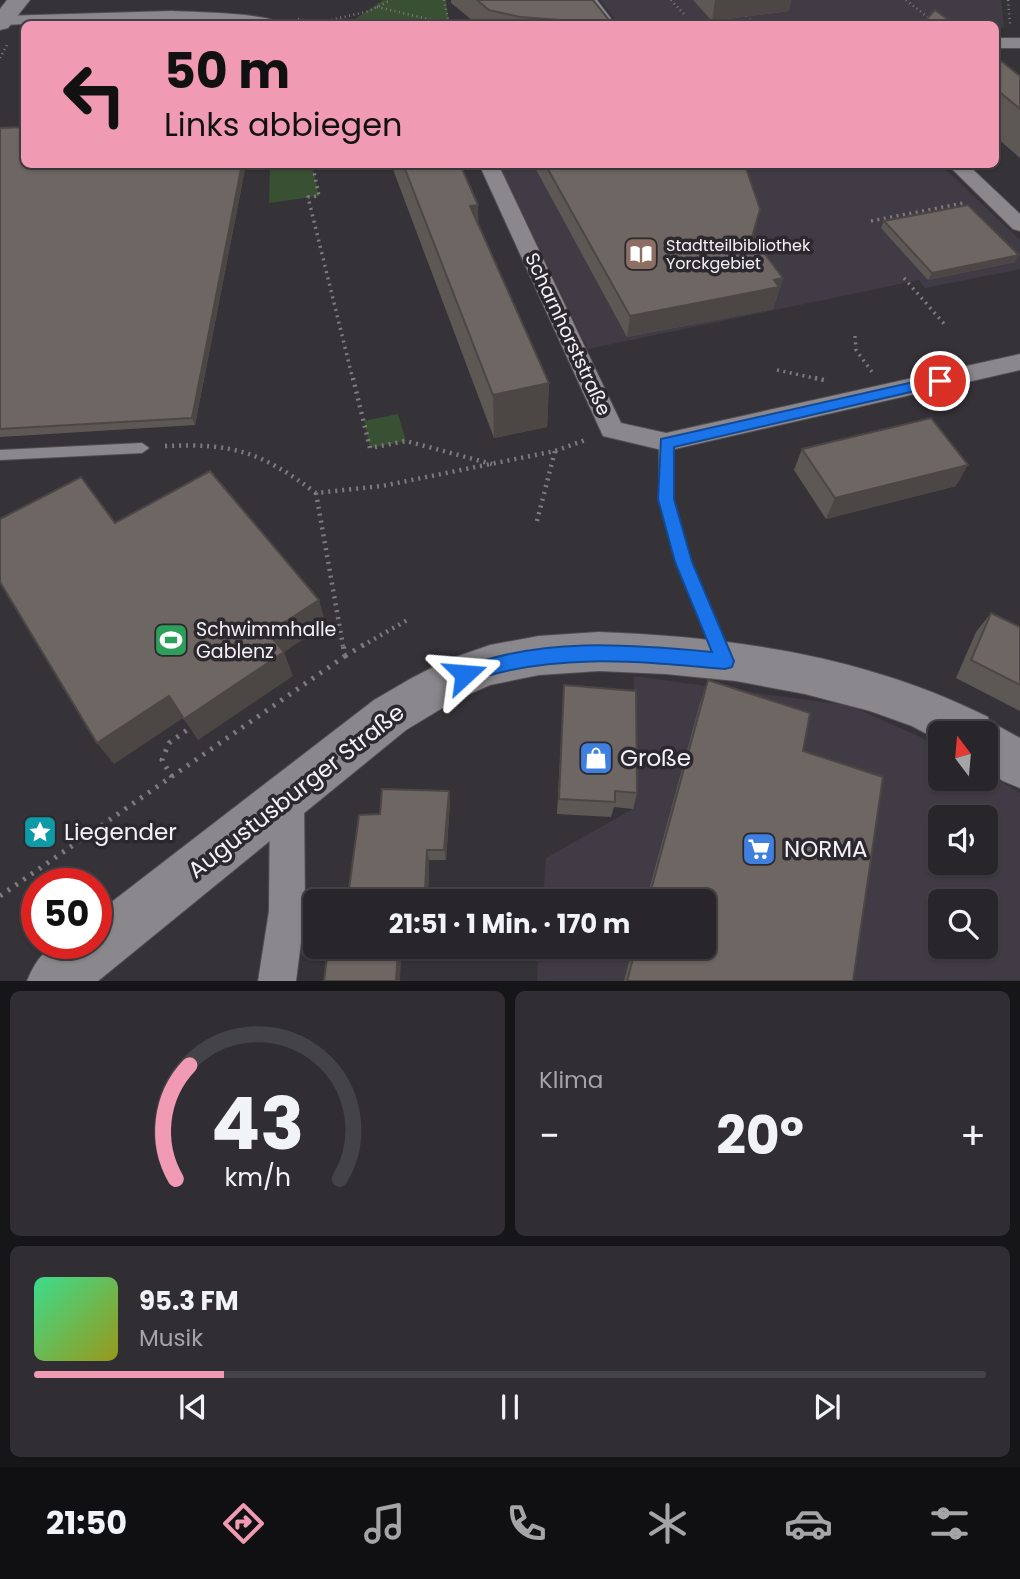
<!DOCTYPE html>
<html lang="de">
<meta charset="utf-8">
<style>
body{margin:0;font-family:Poppins,sans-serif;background:#302e32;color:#f1f3f6;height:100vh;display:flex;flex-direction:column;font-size:26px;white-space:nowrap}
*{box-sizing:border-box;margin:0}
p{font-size:23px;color:#a5a5a8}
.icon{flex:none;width:38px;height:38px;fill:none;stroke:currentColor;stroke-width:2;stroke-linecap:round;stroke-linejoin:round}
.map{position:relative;height:981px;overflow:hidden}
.panel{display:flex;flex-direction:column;gap:10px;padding:10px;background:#161517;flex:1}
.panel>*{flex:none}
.banner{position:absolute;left:21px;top:21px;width:978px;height:147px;border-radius:10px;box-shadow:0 2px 5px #0004,0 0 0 2px #444347;background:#f19ab3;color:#111;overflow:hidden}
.needle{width:46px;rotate:344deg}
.buttons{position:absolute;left:928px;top:721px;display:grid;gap:14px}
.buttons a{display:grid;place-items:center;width:70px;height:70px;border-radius:10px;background:#28262a;box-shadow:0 2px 5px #0004,0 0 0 2px #444347;font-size:35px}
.speed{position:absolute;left:21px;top:868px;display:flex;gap:14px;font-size:35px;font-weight:700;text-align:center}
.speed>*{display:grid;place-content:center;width:91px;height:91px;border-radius:50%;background:#28262a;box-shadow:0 2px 5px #0004,0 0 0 2px #444347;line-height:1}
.speed .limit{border:10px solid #d22;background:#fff;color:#111}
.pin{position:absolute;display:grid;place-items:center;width:60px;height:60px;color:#fff;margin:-30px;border:4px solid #fff;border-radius:50%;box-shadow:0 2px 7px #0007}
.me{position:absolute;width:77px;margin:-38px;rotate:71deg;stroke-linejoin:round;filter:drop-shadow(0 0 5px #0008)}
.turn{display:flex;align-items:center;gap:24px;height:147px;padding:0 28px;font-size:32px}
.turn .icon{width:91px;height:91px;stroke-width:2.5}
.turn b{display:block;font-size:49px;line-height:60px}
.big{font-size:52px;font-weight:700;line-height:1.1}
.panel .widget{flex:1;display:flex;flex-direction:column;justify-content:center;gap:10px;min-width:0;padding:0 24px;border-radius:10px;background:#302e32}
.panel .dial{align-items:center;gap:0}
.dial svg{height:182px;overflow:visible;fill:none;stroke:#444347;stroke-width:7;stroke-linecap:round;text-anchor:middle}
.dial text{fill:#f1f3f6;stroke:none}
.song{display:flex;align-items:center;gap:21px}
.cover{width:84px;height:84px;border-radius:10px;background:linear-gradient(135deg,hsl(150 70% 55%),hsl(60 70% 35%))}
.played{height:7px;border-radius:4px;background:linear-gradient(90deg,#f19ab3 20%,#444347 20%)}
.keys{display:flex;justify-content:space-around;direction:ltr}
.heat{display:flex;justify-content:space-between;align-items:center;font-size:38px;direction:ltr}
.panel .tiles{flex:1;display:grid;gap:10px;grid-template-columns:1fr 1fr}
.widget:last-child{grid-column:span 2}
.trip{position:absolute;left:303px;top:889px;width:413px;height:70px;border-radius:10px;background:#28262a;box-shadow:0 2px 5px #0004,0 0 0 2px #444347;font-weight:700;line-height:70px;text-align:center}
.tabs{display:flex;height:112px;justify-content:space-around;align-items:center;background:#100f11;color:#a5a5a8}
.tabs .icon{width:49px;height:49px}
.tabs .selected{color:#f19ab3}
.tabs b{font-size:32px;color:#f1f3f6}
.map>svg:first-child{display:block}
.built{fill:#413b46;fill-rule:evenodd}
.green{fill:#3a5033}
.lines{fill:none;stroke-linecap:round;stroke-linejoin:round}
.lane-casing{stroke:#514f53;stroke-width:2}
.street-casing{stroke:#514f53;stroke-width:2}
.secondary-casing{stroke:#514f53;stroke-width:2}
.path-far3{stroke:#7e7b80;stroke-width:2.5;stroke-dasharray:1 3.5;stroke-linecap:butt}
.path-far2{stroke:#7e7b80;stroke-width:3.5;stroke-dasharray:2 4.5;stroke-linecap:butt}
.path-far1{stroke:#7e7b80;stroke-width:4.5;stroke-dasharray:2 5;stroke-linecap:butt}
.path{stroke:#7e7b80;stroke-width:5;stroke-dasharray:2.5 7;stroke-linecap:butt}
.lane{fill:#8a878d;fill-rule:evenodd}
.street{fill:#8a878d;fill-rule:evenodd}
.secondary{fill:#8a878d;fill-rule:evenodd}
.wall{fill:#5e5855}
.shaded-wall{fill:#4c4745}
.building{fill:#6d6663;stroke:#4c4745;stroke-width:2}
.route{fill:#1a73e8;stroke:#114b97;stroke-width:2}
.labels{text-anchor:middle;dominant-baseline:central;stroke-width:7;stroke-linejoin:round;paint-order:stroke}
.far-poi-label{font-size:16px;fill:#f4f2f6;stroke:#2c292e;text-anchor:start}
.street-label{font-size:19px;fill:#f4f2f6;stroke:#2c292e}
.poi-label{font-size:19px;fill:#f4f2f6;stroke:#2c292e;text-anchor:start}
.near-poi-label{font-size:23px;fill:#f4f2f6;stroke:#2c292e;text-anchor:start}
.near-street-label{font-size:23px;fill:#f4f2f6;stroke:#2c292e}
</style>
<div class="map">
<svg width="1020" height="981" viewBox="0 0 1020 981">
<rect width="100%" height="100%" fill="#363338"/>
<g class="built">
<path d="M 600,0 L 1001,0 L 1004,27 L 996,30 L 996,24 L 619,24 Z"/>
<path d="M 499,165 L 941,165 L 1020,240 L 1020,269 L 925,288 L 919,280 L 588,349 Z"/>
<path d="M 634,676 L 851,706 L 940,746 L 940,779 L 985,779 L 985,772 L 1017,791 L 1020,793 L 1020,980 L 537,981 L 539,947 L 704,947 L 704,901 L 543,901 L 546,858 L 633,809 ZM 940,817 L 985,817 L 985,863 L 940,863 ZM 940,901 L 985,901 L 985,947 L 940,947 Z"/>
</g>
<g class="green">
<path d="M 383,0 L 446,0 L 449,24 L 348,24 Z"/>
<path d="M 270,165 L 312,165 L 319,196 L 269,203 Z"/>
<path d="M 398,414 L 406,441 L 370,448 L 364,421 Z"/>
</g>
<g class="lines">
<g class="lane-casing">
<g id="lane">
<path d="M 589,0 L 597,0 L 615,24 L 607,24 Z"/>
<path d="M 666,437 L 673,442 L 673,499 L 691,562 L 732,658 L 730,663 L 724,665 L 718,663 L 716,658 L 677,562 L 659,499 L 659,442 Z"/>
<path d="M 142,443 L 149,448 L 142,453 L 0,460 L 0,450 Z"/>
</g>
</g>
<g class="street-casing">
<g id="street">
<path d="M 172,11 C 192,12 270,13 282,24 L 138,20 L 0,25 L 1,16 Z"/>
<rect x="996" y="38" width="24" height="10"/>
<path d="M 479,164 L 498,164 L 621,423 L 666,433 L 1020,354 L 1020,370 L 666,451 L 603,436 Z"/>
<path d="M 947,164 L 967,164 L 1020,214 L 1020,231 L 1013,229 Z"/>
<path d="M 287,782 L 299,786 L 304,798 L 305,911 L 296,981 L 258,981 L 269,911 L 270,798 L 275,786 Z"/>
</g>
</g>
<g class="secondary-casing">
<g id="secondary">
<path d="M 7,0 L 30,0 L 8,28 L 0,30 L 0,9 Z"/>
<path d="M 599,632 C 734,637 866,656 988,717 L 989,721 L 1020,738 L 1020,788 L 1003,781 L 985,769 L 985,733 L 940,733 L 940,741 L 912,726 L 870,711 L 805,694 L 736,681 L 666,674 L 599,671 L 539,675 L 490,685 L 454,701 L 406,730 L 98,981 L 27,981 C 43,942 58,943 96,943 L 96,914 L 374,700 L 410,679 L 447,660 L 490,645 L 539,636 Z"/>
</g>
</g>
<g class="path-far3">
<path d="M 444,0 L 449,24"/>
<path d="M 671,0 L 684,14"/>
<path d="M 906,0 L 936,24"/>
<path d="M 1008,0 L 1010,24"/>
<path d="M 377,7 L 449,24"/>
<path d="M 746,16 L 755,24"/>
<path d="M 298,19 L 321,23"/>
<path d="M 314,24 L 369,11 L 391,0"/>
<path d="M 0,58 L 7,45"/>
<path d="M 312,164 L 313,169"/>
</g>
<g class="path-far2">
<path d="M 313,167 L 319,196 L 308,197 L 353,380"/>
<path d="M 871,221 L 964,203"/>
<path d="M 904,278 L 946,326"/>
<path d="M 855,336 L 856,350 L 872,372"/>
<path d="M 777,370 L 823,380"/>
</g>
<g class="path-far1">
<path d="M 353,378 L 370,448 L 406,441 L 492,464"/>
<path d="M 815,378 L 824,380"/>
<path d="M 165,446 C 234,443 261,452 316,493 L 382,486 L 555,451 L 588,439"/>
<path d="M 316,493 L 343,646"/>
<path d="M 537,521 L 555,451"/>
<path d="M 362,646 L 409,619"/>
</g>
<g class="path">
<path d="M 345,656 L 365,644"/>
<path d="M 172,777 L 162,760 L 169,743 L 190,728"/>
<path d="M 0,896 L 345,656 L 343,644"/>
</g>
<use href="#lane" class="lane"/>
<use href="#street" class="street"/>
<use href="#secondary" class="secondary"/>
</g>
<g class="wall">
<path d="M 451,0 L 593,0 L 609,20 L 609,24 L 477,24 L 451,3 Z"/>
<path d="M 693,0 L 791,0 L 789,11 L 712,21 Z"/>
<path d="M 996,57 L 1020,76 L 1020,158 L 996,137 Z"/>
<path d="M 0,128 L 24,164 L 246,164 L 195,425 L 0,437 Z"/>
<path d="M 391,164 L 460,164 L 479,226 L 549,383 L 547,427 L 494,438 Z"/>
<path d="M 533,164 L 720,164 L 753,237 L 783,278 L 773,309 L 627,337 Z"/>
<path d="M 884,221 L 1015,262 L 928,280 L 881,228 Z"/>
<path d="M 802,449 L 956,486 L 826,519 L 794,470 Z"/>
<path d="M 991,613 L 1020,627 L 1020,711 L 956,678 L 976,632 Z"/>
<path d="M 708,680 L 803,751 L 853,981 L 624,981 L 633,947 L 704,947 L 704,901 L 646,901 L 700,703 Z"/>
<path d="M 564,685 L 637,793 L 633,809 L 614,807 L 611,817 L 557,814 Z"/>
<path d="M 450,801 L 446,860 L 429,860 L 428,898 L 353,898 L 349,889 L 380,814 Z"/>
</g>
<g class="shaded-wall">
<path d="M 715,0 L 791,0 L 789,11 L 712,21 Z"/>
<path d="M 242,164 L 246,164 L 195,425 L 192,418 Z"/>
<path d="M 478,205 L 479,248 L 470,206 Z"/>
<path d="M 1019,255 L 1015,262 L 928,280 L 932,273 Z"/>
<path d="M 783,278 L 773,309 L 627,337 L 630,316 Z"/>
<path d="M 549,383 L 547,427 L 494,438 L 493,395 Z"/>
<path d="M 968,465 L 956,486 L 826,519 L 835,498 Z"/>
<path d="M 319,600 L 326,624 L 284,652 L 293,676 L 198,740 L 184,719 L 268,633 Z"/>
<path d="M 169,696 L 183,718 L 114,764 L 97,743 Z"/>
<path d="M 449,791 L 450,801 L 446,860 L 444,850 Z"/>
<path d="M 427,850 L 429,860 L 428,898 L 425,890 Z"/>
<path d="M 398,950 L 401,957 L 400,981 L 396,981 Z"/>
</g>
<g class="building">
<path d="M 477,0 L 593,0 L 609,20 L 573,21 L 520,17 L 489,10 Z"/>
<path d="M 935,10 L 954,24 L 922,24 Z"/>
<path d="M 996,57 L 1020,76 L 1020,109 L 996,89 Z"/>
<path d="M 24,127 L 24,164 L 242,164 L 192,418 L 0,429 L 0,128 Z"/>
<path d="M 403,164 L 460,164 L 478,205 L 470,206 L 549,383 L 493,395 Z"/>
<path d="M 545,164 L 720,164 L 729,168 L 745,165 L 760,209 L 752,237 L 783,278 L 774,280 L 779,287 L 630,316 Z"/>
<path d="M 968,205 L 1019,255 L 932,273 L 884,221 Z"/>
<path d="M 931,418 L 968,465 L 835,498 L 802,449 Z"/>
<path d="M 210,471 L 319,600 L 268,633 L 284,652 L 184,719 L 169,696 L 97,743 L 0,582 L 0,519 L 81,477 L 115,523 Z"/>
<path d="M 991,613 L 1020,627 L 1020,685 L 971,660 Z"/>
<path d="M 708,680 L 810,713 L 803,751 L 883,777 L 853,981 L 627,981 L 636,947 L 704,947 L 704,901 L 648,901 Z"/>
<path d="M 564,685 L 636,691 L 637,793 L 615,791 L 615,802 L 559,799 Z"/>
<path d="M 382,789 L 449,791 L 444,850 L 427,850 L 425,890 L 349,889 L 359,815 L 380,814 Z"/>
<path d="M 328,950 L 398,950 L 396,981 L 324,981 Z"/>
</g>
<path class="route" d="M 940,376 L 945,377 L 947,381 L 945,384 L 674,447 L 674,499 L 692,562 L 734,661 L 732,667 L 725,669 C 638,661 549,652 465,683 L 459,680 L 456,674 L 459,669 C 540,637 627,644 712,652 L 675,562 L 658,499 L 661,439 Z"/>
<defs>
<g id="library-square" transform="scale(1.75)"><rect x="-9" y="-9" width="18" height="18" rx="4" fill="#8d6e63" stroke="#2c292e"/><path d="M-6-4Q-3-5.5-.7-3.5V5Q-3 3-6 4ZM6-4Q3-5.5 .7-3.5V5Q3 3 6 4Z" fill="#fff"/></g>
<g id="stadium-square" transform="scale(1.75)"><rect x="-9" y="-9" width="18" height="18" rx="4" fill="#2e9e5b" stroke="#2c292e"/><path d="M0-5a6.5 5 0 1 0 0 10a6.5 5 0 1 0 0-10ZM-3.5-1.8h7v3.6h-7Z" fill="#fff"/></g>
<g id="shop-square" transform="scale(1.75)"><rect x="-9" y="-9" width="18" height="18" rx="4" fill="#3f7fe0" stroke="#2c292e"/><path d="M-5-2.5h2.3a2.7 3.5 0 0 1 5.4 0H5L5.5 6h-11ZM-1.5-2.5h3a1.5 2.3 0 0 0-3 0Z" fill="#fff"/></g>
<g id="sight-square" transform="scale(1.75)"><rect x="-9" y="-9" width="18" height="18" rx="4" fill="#0f9aa8" stroke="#2c292e"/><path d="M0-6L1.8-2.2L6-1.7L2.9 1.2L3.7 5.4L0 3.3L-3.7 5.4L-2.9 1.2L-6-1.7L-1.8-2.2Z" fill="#fff"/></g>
<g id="supermarket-square" transform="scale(1.75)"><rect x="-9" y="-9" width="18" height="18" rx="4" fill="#3f7fe0" stroke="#2c292e"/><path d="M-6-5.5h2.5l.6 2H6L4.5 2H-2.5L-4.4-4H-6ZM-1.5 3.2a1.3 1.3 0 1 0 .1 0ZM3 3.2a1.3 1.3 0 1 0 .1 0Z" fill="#fff"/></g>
</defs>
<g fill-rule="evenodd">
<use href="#library-square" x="641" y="254"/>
<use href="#stadium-square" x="171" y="640"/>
<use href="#shop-square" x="596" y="758"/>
<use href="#sight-square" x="40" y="832"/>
<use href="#supermarket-square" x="759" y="849"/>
</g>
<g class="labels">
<g class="far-poi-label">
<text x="666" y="245">Stadtteilbibliothek<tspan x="666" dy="18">Yorckgebiet</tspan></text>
</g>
<g class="street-label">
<text transform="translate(568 334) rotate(65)">Scharnhorststraße</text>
</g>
<g class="poi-label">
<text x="196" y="629">Schwimmhalle<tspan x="196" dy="22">Gablenz</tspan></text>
</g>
<g class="near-poi-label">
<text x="620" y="758">Große</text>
<text x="64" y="832">Liegender</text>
<text x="784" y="849">NORMA</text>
</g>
<g class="near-street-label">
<text transform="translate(296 791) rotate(-38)">Augustusburger Straße</text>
</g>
</g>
</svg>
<div class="buttons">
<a><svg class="needle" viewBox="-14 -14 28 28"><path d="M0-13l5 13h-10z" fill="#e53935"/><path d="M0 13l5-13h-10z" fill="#a5a5a8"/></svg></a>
<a><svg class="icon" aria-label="sound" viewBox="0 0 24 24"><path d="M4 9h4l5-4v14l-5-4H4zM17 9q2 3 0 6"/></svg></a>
<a><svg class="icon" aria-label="search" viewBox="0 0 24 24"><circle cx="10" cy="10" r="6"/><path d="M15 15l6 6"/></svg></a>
</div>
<div class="speed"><div class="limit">50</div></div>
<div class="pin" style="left:940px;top:381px;background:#d93025"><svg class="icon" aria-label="arrive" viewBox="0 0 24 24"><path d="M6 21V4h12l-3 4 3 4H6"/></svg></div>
<svg class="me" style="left:465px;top:674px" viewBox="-20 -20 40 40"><path d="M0-17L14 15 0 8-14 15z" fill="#1a73e8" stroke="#fff" stroke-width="4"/></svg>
<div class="trip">21:51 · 1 Min. · 170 m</div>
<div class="banner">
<div class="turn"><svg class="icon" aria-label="left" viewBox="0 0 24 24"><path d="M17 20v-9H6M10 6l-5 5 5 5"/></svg><div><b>50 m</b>Links abbiegen</div></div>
</div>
</div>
<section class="panel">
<div class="tiles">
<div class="widget dial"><svg viewBox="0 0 100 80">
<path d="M14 69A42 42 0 1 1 86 69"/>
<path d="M14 69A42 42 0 0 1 20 19" stroke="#f19ab3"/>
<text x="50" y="56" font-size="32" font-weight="700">43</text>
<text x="50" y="72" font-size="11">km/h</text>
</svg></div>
<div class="widget"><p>Klima</p>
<div class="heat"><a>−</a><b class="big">20°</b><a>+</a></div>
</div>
<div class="widget">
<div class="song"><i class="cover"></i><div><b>95.3 FM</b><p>Musik</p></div></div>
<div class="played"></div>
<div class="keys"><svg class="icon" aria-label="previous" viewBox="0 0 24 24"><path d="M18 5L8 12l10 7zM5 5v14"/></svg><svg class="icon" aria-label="pause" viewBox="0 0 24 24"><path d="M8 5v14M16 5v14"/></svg><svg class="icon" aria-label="next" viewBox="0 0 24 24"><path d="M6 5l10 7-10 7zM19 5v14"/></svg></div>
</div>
</div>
</section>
<nav class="tabs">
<b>21:50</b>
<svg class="icon selected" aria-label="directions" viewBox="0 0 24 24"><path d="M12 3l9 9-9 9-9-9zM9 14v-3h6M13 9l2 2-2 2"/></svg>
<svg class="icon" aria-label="music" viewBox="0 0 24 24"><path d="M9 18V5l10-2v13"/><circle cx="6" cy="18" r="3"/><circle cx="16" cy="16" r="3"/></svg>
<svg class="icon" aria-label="phone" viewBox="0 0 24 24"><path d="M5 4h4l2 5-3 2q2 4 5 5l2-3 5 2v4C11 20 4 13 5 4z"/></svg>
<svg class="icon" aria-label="climate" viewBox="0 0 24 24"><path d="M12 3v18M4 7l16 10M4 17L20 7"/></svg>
<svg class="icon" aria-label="car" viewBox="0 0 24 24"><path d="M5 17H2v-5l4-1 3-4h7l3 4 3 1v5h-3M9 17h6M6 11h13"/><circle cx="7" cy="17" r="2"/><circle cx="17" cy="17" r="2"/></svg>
<svg class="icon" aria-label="filters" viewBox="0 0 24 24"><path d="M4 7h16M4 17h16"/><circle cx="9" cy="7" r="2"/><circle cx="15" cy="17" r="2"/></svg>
</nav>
